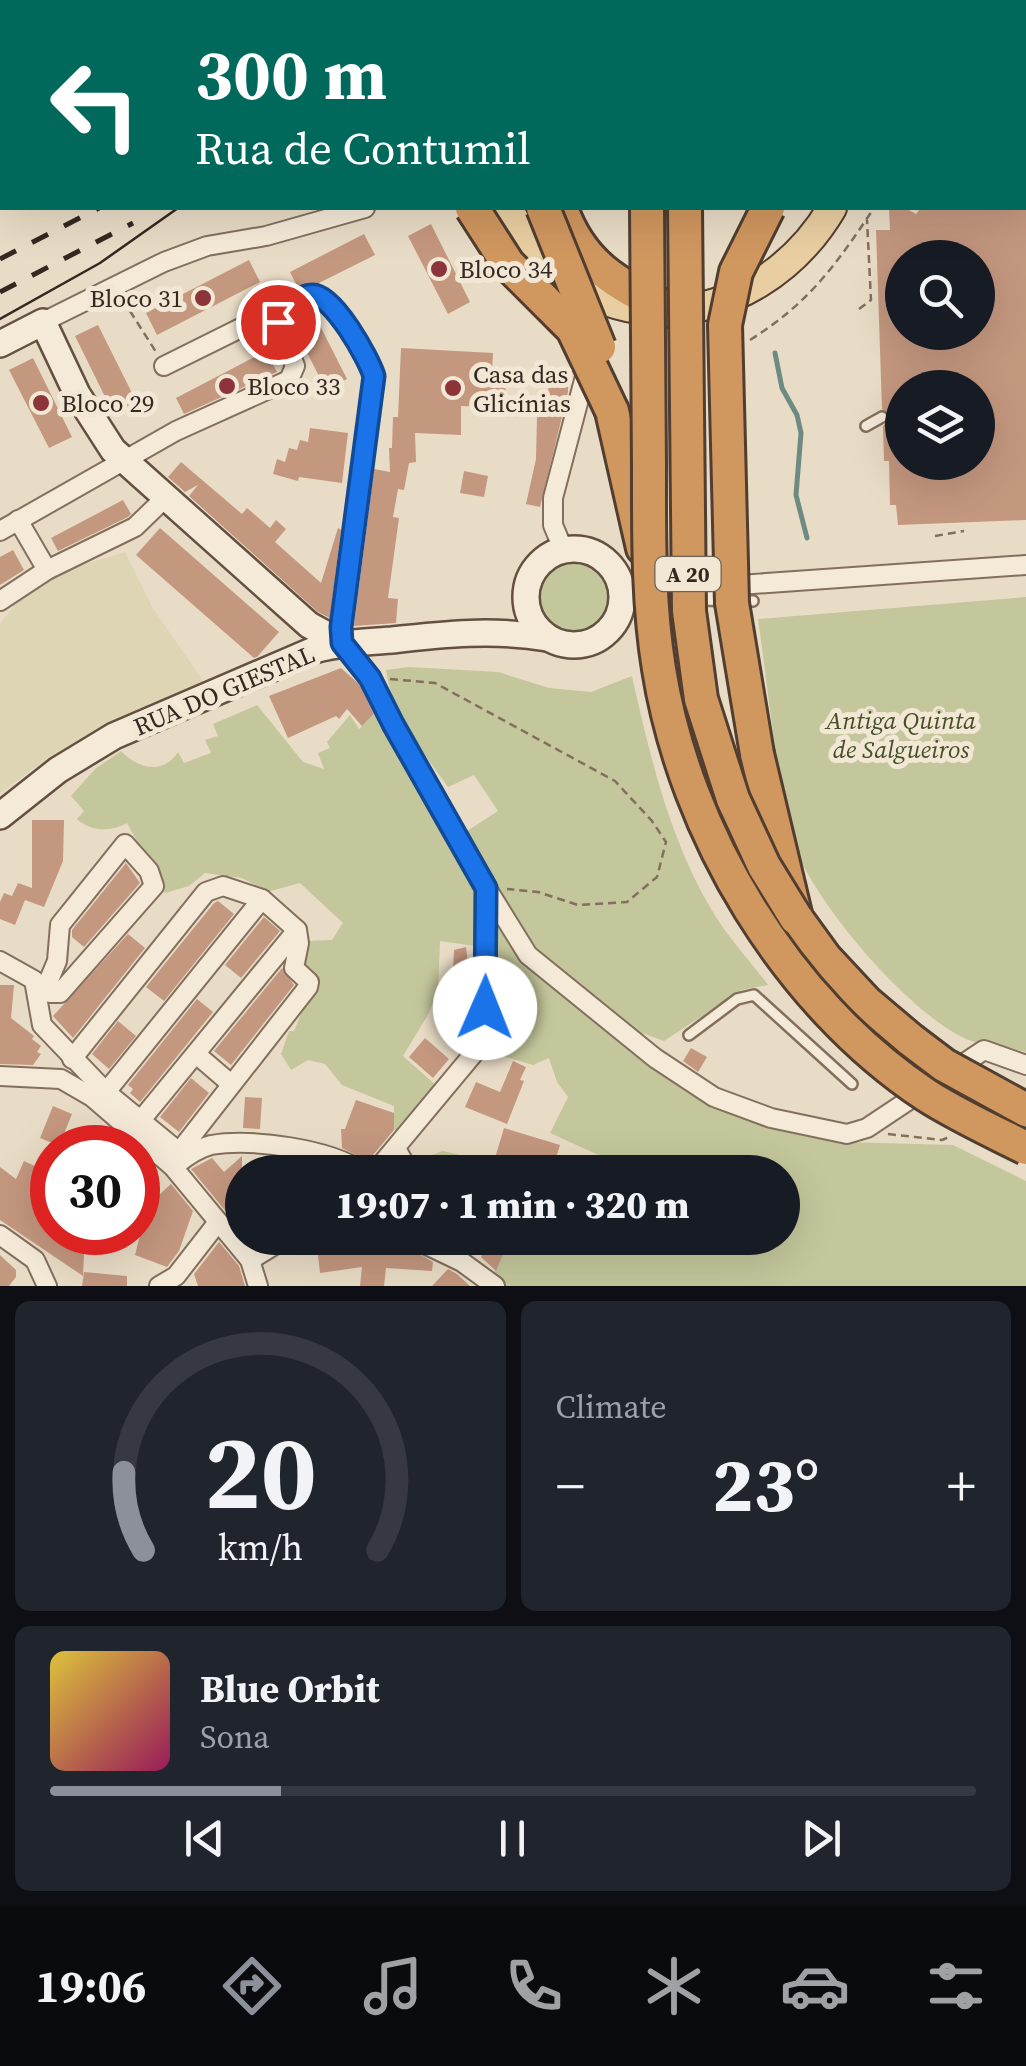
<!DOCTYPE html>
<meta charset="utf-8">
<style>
body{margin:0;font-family:"Source Serif 4",serif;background:#20242c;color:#f1f3f6;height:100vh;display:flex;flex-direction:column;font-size:38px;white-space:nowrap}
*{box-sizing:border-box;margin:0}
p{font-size:32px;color:#9ea1a6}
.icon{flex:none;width:55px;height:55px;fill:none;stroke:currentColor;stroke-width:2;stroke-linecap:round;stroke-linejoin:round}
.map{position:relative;height:1286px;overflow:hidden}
.details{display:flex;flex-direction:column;gap:15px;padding:15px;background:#0d0f14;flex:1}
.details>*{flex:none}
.banner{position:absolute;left:0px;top:0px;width:1028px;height:210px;box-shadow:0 10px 40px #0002;background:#00695c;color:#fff;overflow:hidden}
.fabs{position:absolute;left:885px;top:240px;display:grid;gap:20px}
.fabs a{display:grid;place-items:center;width:110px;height:110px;border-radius:50%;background:#171b24;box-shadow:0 10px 40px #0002;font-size:50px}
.speed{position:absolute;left:30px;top:1125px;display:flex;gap:20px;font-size:50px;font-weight:700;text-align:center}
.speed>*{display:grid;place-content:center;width:130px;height:130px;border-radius:50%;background:#171b24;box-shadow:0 10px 40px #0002;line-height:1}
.speed .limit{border:15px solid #d22;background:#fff;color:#111}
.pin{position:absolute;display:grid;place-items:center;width:85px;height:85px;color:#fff;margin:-42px;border:5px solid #fff;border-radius:50%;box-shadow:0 2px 10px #0007}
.me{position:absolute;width:110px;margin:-55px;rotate:1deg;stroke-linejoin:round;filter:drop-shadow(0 0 8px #0008)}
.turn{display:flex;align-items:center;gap:35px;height:210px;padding:0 30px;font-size:45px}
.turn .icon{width:130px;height:130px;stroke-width:2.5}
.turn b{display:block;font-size:70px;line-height:85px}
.big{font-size:75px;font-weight:800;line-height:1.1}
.details .card{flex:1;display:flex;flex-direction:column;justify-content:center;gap:15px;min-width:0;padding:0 35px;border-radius:15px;background:#20242c}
.details .dial{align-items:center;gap:0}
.dial svg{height:260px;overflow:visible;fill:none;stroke:#363941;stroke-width:7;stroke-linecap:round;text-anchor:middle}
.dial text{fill:#f1f3f6;stroke:none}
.song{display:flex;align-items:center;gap:30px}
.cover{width:120px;height:120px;border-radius:15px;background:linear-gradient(135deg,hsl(50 70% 55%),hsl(330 70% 35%))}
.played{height:10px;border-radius:5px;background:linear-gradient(90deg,#8c9099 25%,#363941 25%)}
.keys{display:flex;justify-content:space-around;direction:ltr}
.heat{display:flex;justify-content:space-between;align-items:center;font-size:55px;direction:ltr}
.details .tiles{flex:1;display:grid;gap:15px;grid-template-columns:1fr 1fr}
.card:last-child{grid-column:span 2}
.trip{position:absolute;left:225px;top:1155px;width:575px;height:100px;border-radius:50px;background:#171b24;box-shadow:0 10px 40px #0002;font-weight:800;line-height:100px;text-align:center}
.tab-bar{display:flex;height:160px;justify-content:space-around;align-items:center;background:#090b0e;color:#9ea1a6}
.tab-bar .icon{width:70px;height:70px}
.tab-bar .current{color:#8c9099}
.tab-bar b{font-size:45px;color:#f1f3f6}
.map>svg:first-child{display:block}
.farmland{fill:#ded5b4}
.green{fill:#c4c69b}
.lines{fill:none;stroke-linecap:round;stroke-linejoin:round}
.stream{stroke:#6e8b82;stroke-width:5}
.building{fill:#c4977f;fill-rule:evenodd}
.lane-casing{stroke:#836f5d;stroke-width:14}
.street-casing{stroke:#836f5d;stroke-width:22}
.secondary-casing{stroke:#645040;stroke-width:30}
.primary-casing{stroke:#513e31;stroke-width:32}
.highway-casing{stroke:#513e31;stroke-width:38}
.path{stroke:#836f5d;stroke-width:2.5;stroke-dasharray:8 5;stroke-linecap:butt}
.lane{stroke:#f5ead8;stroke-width:9}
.street{stroke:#f5ead8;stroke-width:18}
.secondary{stroke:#f5ead8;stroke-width:25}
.primary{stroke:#e9cea1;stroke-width:28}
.highway{stroke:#d0975f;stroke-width:32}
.tram{stroke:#342820;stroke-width:2.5}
.rail{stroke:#342820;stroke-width:5;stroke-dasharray:18 18;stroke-linecap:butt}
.highway-bridge-casing{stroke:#513e31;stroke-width:38;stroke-linecap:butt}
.highway-bridge{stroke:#d0975f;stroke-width:32}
.route-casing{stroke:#114b97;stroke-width:25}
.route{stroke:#1a73e8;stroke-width:18}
.poi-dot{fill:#8b343a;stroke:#f2e7d4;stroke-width:4}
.labels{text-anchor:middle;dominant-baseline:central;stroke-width:10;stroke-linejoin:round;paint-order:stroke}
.shield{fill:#f2e7d4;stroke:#6d6156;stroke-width:2.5}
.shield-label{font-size:22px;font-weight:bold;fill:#342820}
.poi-label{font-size:25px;fill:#342820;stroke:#f2e7d4;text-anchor:start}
.street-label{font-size:25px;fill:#342820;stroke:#f2e7d4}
.park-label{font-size:25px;font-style:italic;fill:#474f28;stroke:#f2e7d4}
</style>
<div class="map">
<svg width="1026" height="1286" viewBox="0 0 1026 1286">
<rect width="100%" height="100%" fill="#e9dcc6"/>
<path class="farmland" d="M 125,552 L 152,607 L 203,681 L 51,756 L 0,793 L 0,624 L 23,594 L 49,575 Z"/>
<g class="green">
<circle cx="573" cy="595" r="38"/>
<path d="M 1026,597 L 1026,1052 C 1007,1047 983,1046 966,1039 C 908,1013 805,894 790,832 C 775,765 768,687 758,619 Z"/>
<path d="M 409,667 L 498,672 L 549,688 L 591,692 L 632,676 C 650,757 671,845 716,917 C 731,941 751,962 768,985 L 741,990 L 664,1041 L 623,1026 L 536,954 L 512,917 L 467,831 L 498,811 L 474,775 L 448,787 C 423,752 392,713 386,670 Z"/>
<path d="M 257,705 L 303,762 L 324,769 L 318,753 L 330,748 L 327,742 L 350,715 L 359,729 L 378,711 L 476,883 L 475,946 L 440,941 L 438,990 L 429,1013 L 403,1056 L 438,1087 L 401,1130 L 394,1130 L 394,1106 L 342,1085 L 325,1064 L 308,1060 L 291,1070 L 281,1054 L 289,1031 L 294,1031 L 313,984 L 297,969 L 305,941 L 332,940 L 343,923 L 300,883 L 267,892 L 242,878 L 205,873 L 189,886 L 165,893 L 127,823 C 111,832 91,832 77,819 L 84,811 L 71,796 L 95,769 L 121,751 C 138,769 163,775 178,752 L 184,763 L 211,753 L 205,740 L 218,736 L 213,724 Z"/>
<path d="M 494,917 L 523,957 L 636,1055 L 710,1104 L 753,1121 L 844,1142 L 953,1145 L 1026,1181 L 1026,1286 L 504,1286 L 494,1275 L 500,1242 L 490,1238 L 782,1238 L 782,1172 L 636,1172 L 550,1133 L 568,1097 L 557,1082 L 549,1058 L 533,1065 L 489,1052 Z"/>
<path d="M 443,1151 L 531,1172 L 411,1172 L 415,1168 L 413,1162 Z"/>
<path d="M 422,1238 L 477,1238 L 468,1260 Z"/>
</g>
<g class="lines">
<path class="stream" d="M 775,353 L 782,388 L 797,415 L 801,433 L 796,495 L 807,538"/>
</g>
<g class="building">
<path d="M 889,208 L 905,208 L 916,214 L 921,208 L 1026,208 L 1026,520 L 898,525 L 896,505 L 890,505 L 889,461 L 884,461 L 883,426 L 890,416 L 882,409 L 876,230 L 890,230 ZM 902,258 L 978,258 L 978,332 L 902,332 ZM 902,388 L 978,388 L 978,462 L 902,462 Z"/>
<path d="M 431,224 L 470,302 L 448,314 L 408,236 Z"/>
<path d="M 364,234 L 375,255 L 319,283 L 298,288 L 290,272 Z"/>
<path d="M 249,260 L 260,282 L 157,335 L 146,313 Z"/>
<path d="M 312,310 L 347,379 L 326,390 L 291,321 Z"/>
<path d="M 98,325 L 137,403 L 114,415 L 75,336 Z"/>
<path d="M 401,348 L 493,353 L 492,373 L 506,374 L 505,408 L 461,406 L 461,435 L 415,433 L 416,462 L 409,463 L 404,490 L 398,489 L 393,517 L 399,518 L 388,598 L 398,599 L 396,623 L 354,626 L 374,469 L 390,472 L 389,448 L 392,448 L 393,417 L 398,417 Z"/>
<path d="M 266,351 L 277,372 L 184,414 L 176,398 Z"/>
<path d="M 33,358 L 72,437 L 49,448 L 9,370 Z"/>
<path d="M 549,372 L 568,373 L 568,392 L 540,507 L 526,504 L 536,459 L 537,417 L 519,416 L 520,398 L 548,399 Z"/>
<path d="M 310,428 L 348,433 L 342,483 L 299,477 L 298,481 L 273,474 L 277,459 L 285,462 L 289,448 L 297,450 L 300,440 L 308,442 Z"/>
<path d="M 181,462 L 242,514 L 247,508 L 270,528 L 276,520 L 286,529 L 275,542 L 321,583 L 338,528 L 341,530 L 330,618 L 318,612 L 189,496 L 198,485 L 185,492 L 168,477 Z"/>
<path d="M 464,471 L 488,476 L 484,497 L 460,493 Z"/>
<path d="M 123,500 L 131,514 L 128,517 L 58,551 L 51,538 Z"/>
<path d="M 160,528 L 279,632 L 257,657 L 254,658 L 136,555 Z"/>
<path d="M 13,550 L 24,570 L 0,585 L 0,557 Z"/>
<path d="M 341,668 L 360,685 L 374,714 L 362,726 L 347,709 L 339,719 L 336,716 L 288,738 L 269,696 Z"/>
<path d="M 32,820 L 64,820 L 63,861 L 44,907 L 25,900 L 15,925 L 0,919 L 0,902 L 4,893 L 12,896 L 18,883 L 32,888 Z"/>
<path d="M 126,863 L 140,883 L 84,947 L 72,937 L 72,930 Z"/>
<path d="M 218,901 L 234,914 L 164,1001 L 146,987 L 214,903 Z"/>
<path d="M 264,917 L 280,931 L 241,978 L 225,965 Z"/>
<path d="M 128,934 L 145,948 L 73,1038 L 53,1016 Z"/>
<path d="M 466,947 L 468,964 L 473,964 L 473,1028 L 437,1018 L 452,992 L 454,950 Z"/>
<path d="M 282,968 L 294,985 L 231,1065 L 214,1051 Z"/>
<path d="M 0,985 L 14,985 L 11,1018 L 34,1036 L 32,1039 L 41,1046 L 37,1052 L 41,1054 L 33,1065 L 0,1064 Z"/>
<path d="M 197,999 L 213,1012 L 140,1102 L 130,1093 L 133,1089 L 128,1085 Z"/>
<path d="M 118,1021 L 136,1036 L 109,1069 L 92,1054 Z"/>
<path d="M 425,1038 L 449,1059 L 433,1078 L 409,1057 Z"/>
<path d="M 691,1048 L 707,1057 L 698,1072 L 683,1061 Z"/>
<path d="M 513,1061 L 526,1067 L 520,1080 L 524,1081 L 507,1124 L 465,1107 L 476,1082 L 500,1092 Z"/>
<path d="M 191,1078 L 209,1093 L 179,1132 L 160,1117 Z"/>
<path d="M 245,1097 L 262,1098 L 260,1129 L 243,1128 Z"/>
<path d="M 356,1100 L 394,1113 L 394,1130 L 368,1161 L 342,1148 L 341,1129 L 345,1129 Z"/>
<path d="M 53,1106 L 72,1114 L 59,1146 L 40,1138 Z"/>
<path d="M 504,1128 L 560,1145 L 554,1164 L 547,1162 L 542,1172 L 495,1158 Z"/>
<path d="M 242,1156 L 242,1231 L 191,1169 L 212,1158 L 224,1172 Z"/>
<path d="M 143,1158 L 158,1171 L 147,1185 L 138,1176 L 138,1163 Z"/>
<path d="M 272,1158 L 293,1161 L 298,1166 L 290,1172 L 255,1172 Z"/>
<path d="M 24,1161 L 52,1174 L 52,1232 L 85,1232 L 83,1276 L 0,1220 L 0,1167 L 16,1179 Z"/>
<path d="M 171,1184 L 193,1211 L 179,1251 L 167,1267 L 135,1255 L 141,1231 L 138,1230 L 138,1214 Z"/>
<path d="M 316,1238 L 401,1243 L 433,1262 L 432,1271 L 386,1268 L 384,1286 L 360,1286 L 362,1267 L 320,1273 Z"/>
<path d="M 489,1238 L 507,1244 L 496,1271 L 481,1257 Z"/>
<path d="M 219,1242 L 239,1266 L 245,1286 L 198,1286 L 194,1274 Z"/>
<path d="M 0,1255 L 16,1270 L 16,1277 L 9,1286 L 0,1286 Z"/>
<path d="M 448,1269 L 457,1274 L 470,1286 L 432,1286 Z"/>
<path d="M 84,1272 L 127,1276 L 127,1286 L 82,1286 Z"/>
</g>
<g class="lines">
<g class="lane-casing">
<g id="lane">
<path d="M 23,0 L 25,2"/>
<path d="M 60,0 L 63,2"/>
<path d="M 151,2 L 156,0"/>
<path d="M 0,66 L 2,65"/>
<path d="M 0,92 L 2,91"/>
<path d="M 866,426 L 882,417"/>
<path d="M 694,600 L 753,601"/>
<path d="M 689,1035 L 737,999 L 754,995 L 852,1084"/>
</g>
</g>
<g class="street-casing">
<g id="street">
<path d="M 43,322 L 164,262 L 207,246 L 266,236 L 365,208"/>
<path d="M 164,366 L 283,307"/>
<path d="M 18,520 L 47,570"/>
<path d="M 0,531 L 176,431 L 289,380 L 295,366 L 278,321 L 283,307 L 315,295 C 337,303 367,353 374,376 L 341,627 L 342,643 L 371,678 L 393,724 L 486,887 L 485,1034 L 480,1046 L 375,1172"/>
<path d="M 563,549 L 553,525 L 553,498 L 584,380"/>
<path d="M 667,590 L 1026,565"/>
<path d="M 0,601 L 47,570 L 135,527 L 165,498"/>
<path d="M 486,887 L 528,955 L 655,1058 L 714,1097 L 771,1118 L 847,1134 L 867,1128 L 984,1050 L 1026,1065"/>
<path d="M 262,899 L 297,930"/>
<path d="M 0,961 L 34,980 L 42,1025 L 106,1092 L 185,1157"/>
<path d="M 37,991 L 46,987 L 57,961 L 60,925 L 125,844 L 149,871 L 154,886 L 60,993 L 50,993 L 46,987"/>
<path d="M 196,1054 L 231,1084"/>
<path d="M 72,1059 L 206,892 L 223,886 L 262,899 L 106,1092"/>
<path d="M 0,1076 L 61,1079 L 92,1097 L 173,1167 L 250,1260 L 258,1286"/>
<path d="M 141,1120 L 297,930 L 299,943 L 294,968 L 309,982 L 308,987 L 179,1152"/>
<path d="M 397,1150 L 402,1159 L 397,1172"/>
<path d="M 177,1164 C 187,1156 199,1148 211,1145 C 251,1138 330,1149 363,1172"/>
<path d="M 0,1235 L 35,1260 L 47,1286"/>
<path d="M 412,1238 L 462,1262 L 495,1286"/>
<path d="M 250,1260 L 286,1238"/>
<path d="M 159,1286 L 176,1276 L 218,1222"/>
</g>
</g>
<g class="secondary-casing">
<g id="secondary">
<path d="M 995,0 L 997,2"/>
<path d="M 1025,33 L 1026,33"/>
<path d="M 1025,147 L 1026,147"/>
<path d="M 0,344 L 43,322 L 77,394 L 113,450 L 309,625 L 342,643"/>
<circle cx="574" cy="597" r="48"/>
<path d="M 0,816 L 58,770 L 114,736 L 314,650 C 340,643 365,642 392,640 C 445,634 494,629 547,638"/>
</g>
</g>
<g class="primary-casing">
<g id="primary">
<path d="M 544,2 L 546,0"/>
<path d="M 1025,104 L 1026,104"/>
<path d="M 1025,125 L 1026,125"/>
<path d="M 0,145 L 2,144"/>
<path d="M 508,208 C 579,352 755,338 832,208"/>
</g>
</g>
<g class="highway-casing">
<g id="highway">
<path d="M 781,0 L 783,2"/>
<path d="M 825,0 L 826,2"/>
<path d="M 510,2 L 512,0"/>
<path d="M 577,2 L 579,0"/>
<path d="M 648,2 L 648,0"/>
<path d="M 684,2 L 684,0"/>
<path d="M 561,208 C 581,266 618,284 670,310"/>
<path d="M 612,411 L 643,548"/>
<path d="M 757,754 L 796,918 L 825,958 L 866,1002 L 911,1040"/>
</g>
</g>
<g class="path">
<path d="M 1025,183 L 1026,183"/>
<path d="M 123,300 L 156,352"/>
<path d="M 859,309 L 871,300 L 867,220"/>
<path d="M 750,340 C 810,302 835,266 874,208"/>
<path d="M 935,536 L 964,531"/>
<path d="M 390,679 L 435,683 L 615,781 L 652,821 L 666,842 L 657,877 L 627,902 L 578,905 L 538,892 L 507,889"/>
<path d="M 888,1134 L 942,1140 L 949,1137"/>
</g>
<use href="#lane" class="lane"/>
<use href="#street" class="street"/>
<use href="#secondary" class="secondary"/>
<use href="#primary" class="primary"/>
<use href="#highway" class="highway"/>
<g class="tram">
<path d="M 451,2 L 454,0"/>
<path d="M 0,319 L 100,263 L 178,208"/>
</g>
<g class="rail">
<path d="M 395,2 L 398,0"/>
<path d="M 0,259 L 99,208"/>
<path d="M 0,292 L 133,223"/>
</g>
<g class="highway-bridge-casing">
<g id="highway-bridge">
<path d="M 472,208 L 508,264 L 573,329 L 612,411"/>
<path d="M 543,208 L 599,347"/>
<path d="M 647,208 C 648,293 648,379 649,465 C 649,533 648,602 659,669 C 685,833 786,1002 926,1095 C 957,1115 992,1131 1026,1148"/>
<path d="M 685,208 L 689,611 L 701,699 L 733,799 L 764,866 L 796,918"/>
<path d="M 757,754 L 732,603 L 725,325 L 736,272 L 768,208"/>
<path d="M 911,1040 L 944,1065 L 1026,1110"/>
</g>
</g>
<use href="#highway-bridge" class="highway-bridge"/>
</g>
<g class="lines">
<g class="route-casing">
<path id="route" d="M 278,322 L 283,307 C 292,303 303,295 313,295 C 333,295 368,357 374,376 L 341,627 L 342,643 L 370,678 L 393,724 L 486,888 L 485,1008"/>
</g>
<use href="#route" class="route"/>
</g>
<g class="poi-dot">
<circle cx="439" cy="269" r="10"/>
<circle cx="203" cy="298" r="10"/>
<circle cx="227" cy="386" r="10"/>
<circle cx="453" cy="388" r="10"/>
<circle cx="41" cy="403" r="10"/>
</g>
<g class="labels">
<rect class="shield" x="655.5" y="557" width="65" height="34" rx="8"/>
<g class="shield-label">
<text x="688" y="574">A 20</text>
</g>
<g class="poi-label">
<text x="459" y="269">Bloco 34</text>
<text x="183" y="298" text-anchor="end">Bloco 31</text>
<text x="473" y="374">Casa das<tspan x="473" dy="29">Glicínias</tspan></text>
<text x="247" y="386">Bloco 33</text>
<text x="61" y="403">Bloco 29</text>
</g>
<g class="street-label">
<text transform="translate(224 690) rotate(-23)">RUA DO GIESTAL</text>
</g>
<g class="park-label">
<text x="901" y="720">Antiga Quinta<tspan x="901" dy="29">de Salgueiros</tspan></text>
</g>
</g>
</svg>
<div class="fabs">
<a><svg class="icon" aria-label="search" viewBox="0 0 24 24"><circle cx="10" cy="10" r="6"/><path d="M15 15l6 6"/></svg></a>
<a><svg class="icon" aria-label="layers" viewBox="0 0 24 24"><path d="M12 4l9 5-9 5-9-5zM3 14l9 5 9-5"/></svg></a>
</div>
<div class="speed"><div class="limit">30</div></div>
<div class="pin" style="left:278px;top:322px;background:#d93025"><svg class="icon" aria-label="arrive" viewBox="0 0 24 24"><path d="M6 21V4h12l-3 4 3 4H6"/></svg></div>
<svg class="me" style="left:485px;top:1008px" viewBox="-20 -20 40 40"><circle r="19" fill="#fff"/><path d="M0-13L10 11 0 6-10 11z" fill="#1a73e8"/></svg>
<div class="trip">19:07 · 1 min · 320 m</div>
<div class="banner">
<div class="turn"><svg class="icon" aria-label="left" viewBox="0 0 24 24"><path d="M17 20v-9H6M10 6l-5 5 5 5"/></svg><div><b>300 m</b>Rua de Contumil</div></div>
</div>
</div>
<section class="details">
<div class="tiles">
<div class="card dial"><svg viewBox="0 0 100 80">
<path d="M14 69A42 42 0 1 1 86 69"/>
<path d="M14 69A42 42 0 0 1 8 45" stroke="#8c9099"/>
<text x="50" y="56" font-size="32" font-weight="700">20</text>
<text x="50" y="72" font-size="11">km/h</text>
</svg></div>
<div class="card"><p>Climate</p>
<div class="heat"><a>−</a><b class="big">23°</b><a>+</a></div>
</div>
<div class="card">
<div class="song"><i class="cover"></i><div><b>Blue Orbit</b><p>Sona</p></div></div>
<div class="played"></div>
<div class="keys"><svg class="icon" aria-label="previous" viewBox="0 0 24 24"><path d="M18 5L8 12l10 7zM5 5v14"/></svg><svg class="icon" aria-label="pause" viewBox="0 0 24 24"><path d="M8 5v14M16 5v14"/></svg><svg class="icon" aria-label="next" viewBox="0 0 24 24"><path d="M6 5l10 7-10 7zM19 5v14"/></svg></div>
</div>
</div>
</section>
<nav class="tab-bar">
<b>19:06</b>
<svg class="icon current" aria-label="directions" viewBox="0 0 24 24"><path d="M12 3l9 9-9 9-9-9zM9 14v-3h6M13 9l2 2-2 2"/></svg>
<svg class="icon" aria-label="music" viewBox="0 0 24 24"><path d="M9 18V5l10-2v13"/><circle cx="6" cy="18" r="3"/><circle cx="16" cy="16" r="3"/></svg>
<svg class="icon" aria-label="phone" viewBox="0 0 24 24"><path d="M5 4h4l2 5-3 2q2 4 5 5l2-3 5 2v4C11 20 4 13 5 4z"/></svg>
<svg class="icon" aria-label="climate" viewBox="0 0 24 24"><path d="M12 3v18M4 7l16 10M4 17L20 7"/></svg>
<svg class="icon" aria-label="car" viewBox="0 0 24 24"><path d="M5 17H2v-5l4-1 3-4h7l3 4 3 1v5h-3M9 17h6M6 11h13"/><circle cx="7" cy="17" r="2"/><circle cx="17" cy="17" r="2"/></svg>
<svg class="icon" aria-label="filters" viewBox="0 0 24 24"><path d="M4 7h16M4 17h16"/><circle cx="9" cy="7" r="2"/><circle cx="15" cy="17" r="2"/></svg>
</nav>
